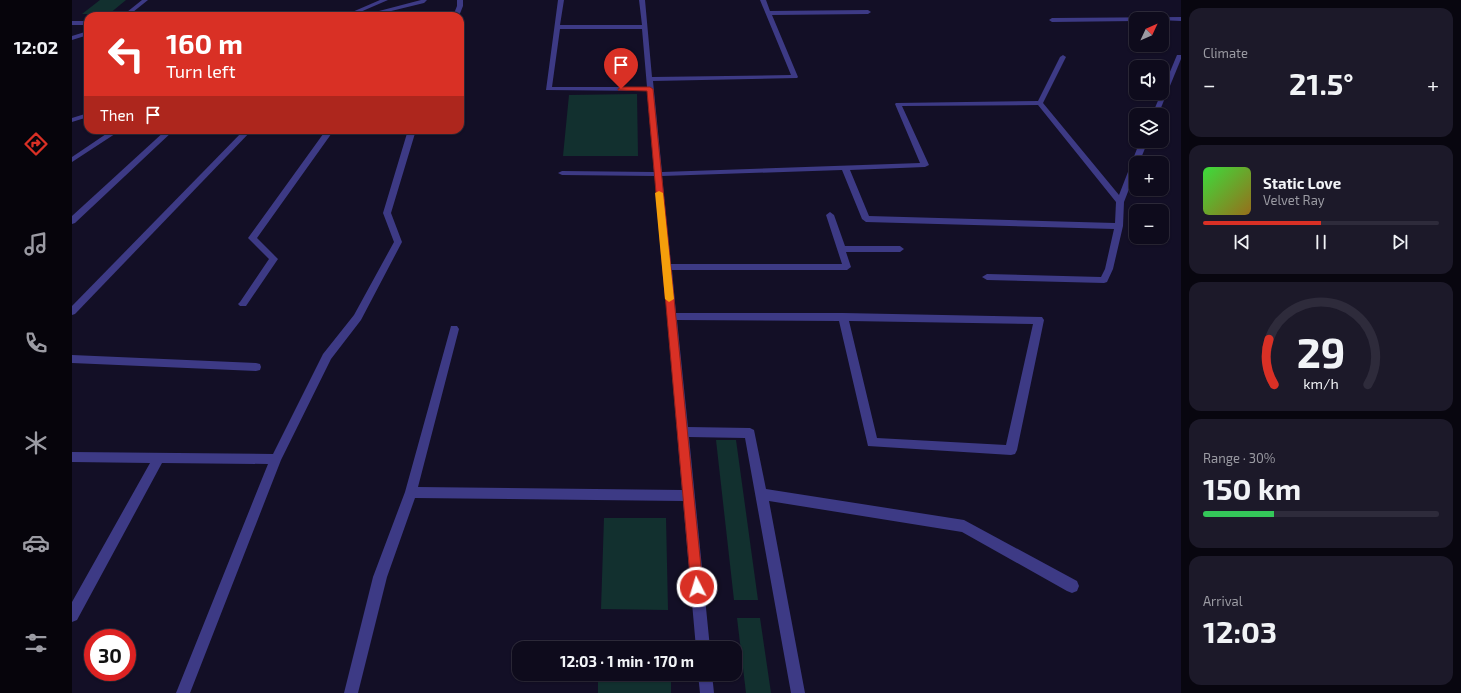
<!DOCTYPE html>
<meta charset="utf-8">
<style>
body{margin:0;font-family:"Exo 2",sans-serif;background:#1c1929;color:#f1f3f6;height:100vh;display:flex;flex-direction:column;font-size:15px;white-space:nowrap}
*{box-sizing:border-box;margin:0}
p{font-size:13px;color:#9b9ba3}
.icon{flex:none;width:22px;height:22px;fill:none;stroke:currentColor;stroke-width:2;stroke-linecap:round;stroke-linejoin:round}
.map{position:relative;flex:1;overflow:hidden}
.side{display:flex;flex-direction:column;gap:8px;padding:8px;background:#08060f;width:280px}
.side>*{flex:none}
.banner{position:absolute;left:12px;top:12px;width:380px;height:122px;border-radius:12px;box-shadow:0 1px 3px #0004,0 0 0 1px #2e2b3b;background:#d93025;color:#fff;overflow:hidden}
.needle{width:26px;rotate:46deg}
.buttons{position:absolute;left:1057px;top:12px;display:grid;gap:8px}
.buttons a{display:grid;place-items:center;width:40px;height:40px;border-radius:8px;background:#0e0b1c;box-shadow:0 1px 3px #0004,0 0 0 1px #2e2b3b;font-size:20px}
.speed{position:absolute;left:12px;top:629px;display:flex;gap:8px;font-size:20px;font-weight:700;text-align:center}
.speed>*{display:grid;place-content:center;width:52px;height:52px;border-radius:50%;background:#0e0b1c;box-shadow:0 1px 3px #0004,0 0 0 1px #2e2b3b;line-height:1}
.speed .limit{border:6px solid #d22;background:#fff;color:#111}
.pin{position:absolute;display:grid;place-items:center;width:34px;height:34px;color:#fff;margin:-41px -17px;border-radius:50% 50% 50% 0;rotate:-45deg;box-shadow:0 0 4px #0007}
.pin .icon{rotate:45deg}
.me{position:absolute;width:44px;margin:-22px;rotate:355deg;stroke-linejoin:round;filter:drop-shadow(0 0 3px #0008)}
.turn{display:flex;align-items:center;gap:14px;height:84px;padding:0 16px;font-size:18px}
.turn .icon{width:52px;height:52px;stroke-width:2.5}
.turn b{display:block;font-size:28px;line-height:34px}
.then{display:flex;align-items:center;height:38px;padding:0 16px;background:#0003;gap:8px;font-size:15px}
.big{font-size:30px;font-weight:700;line-height:1.1}
.side .card{flex:1;display:flex;flex-direction:column;justify-content:center;gap:6px;min-width:0;padding:0 14px;border-radius:12px;background:#1c1929}
.side .dial{align-items:center;gap:0}
.dial svg{height:104px;overflow:visible;fill:none;stroke:#2e2b3b;stroke-width:7;stroke-linecap:round;text-anchor:middle}
.dial text{fill:#f1f3f6;stroke:none}
.song{display:flex;align-items:center;gap:12px}
.cover{width:48px;height:48px;border-radius:6px;background:linear-gradient(135deg,hsl(120 70% 55%),hsl(40 70% 35%))}
.played{height:4px;border-radius:2px;background:linear-gradient(90deg,#d93025 50%,#2e2b3b 50%)}
.keys{display:flex;justify-content:space-around;direction:ltr}
.heat{display:flex;justify-content:space-between;align-items:center;font-size:22px;direction:ltr}
.charge{height:6px;border-radius:3px;background:linear-gradient(90deg,#34c759 30%,#2e2b3b 0)}
.trip{position:absolute;left:440px;top:641px;width:230px;height:40px;border-radius:12px;background:#0e0b1c;box-shadow:0 1px 3px #0004,0 0 0 1px #2e2b3b;font-weight:700;line-height:40px;text-align:center}
main{display:flex;flex:1;min-height:0}
.dock{display:flex;flex-direction:column;width:72px;justify-content:space-around;align-items:center;background:#06040b;color:#9b9ba3}
.dock .icon{width:28px;height:28px}
.dock .current{color:#d93025}
.dock b{font-size:18px;color:#f1f3f6}
.map>svg:first-child{display:block}
.green{fill:#12302f}
.lines{fill:none;stroke-linecap:round;stroke-linejoin:round}
.minor{fill:#3d3a85;fill-rule:evenodd}
.route{fill:#d93025;stroke:#8d1f18}
.slow{fill:#f59e0b}
</style>
<main>
<nav class="dock">
<b>12:02</b>
<svg class="icon current" aria-label="directions" viewBox="0 0 24 24"><path d="M12 3l9 9-9 9-9-9zM9 14v-3h6M13 9l2 2-2 2"/></svg>
<svg class="icon" aria-label="music" viewBox="0 0 24 24"><path d="M9 18V5l10-2v13"/><circle cx="6" cy="18" r="3"/><circle cx="16" cy="16" r="3"/></svg>
<svg class="icon" aria-label="phone" viewBox="0 0 24 24"><path d="M5 4h4l2 5-3 2q2 4 5 5l2-3 5 2v4C11 20 4 13 5 4z"/></svg>
<svg class="icon" aria-label="climate" viewBox="0 0 24 24"><path d="M12 3v18M4 7l16 10M4 17L20 7"/></svg>
<svg class="icon" aria-label="car" viewBox="0 0 24 24"><path d="M5 17H2v-5l4-1 3-4h7l3 4 3 1v5h-3M9 17h6M6 11h13"/><circle cx="7" cy="17" r="2"/><circle cx="17" cy="17" r="2"/></svg>
<svg class="icon" aria-label="filters" viewBox="0 0 24 24"><path d="M4 7h16M4 17h16"/><circle cx="9" cy="7" r="2"/><circle cx="15" cy="17" r="2"/></svg>
</nav>
<div class="map">
<svg width="1109" height="693" viewBox="0 0 1109 693">
<rect width="100%" height="100%" fill="#130f26"/>
<g class="green">
<path d="M 28,0 L 54,0 L 37,14 L 10,14 Z"/>
<path d="M 565,94 L 566,156 L 491,156 L 497,95 Z"/>
<path d="M 644,440 L 664,440 L 686,600 L 662,600 Z"/>
<path d="M 532,518 L 594,518 L 596,610 L 529,609 Z"/>
<path d="M 665,618 L 688,618 L 699,693 L 674,693 Z"/>
<rect x="526" y="674" width="73" height="19"/>
</g>
<g class="lines">
<g class="minor">
<path d="M 70,0 L 76,0 L 56,16 L 50,16 Z"/>
<path d="M 308,0 L 316,0 L 279,16 L 271,16 Z"/>
<path d="M 349,0 L 355,0 L 352,3 L 311,13 L 305,16 L 298,16 L 307,11 Z"/>
<path d="M 385,0 L 391,0 L 391,6 L 387,16 L 381,16 L 385,6 Z"/>
<path d="M 486,0 L 492,0 L 488,25 L 570,25 L 567,0 L 573,0 L 580,77 L 719,75 L 688,0 L 694,0 L 698,11 L 796,10 L 799,12 L 796,14 L 700,15 L 726,77 L 725,78 L 581,81 L 590,172 L 848,163 L 823,104 L 824,103 L 966,101 L 988,57 L 991,55 L 994,57 L 971,103 L 1047,195 L 1068,141 L 1076,141 L 1067,163 L 1064,163 L 1064,171 L 1052,202 L 1051,226 L 1041,269 L 1035,282 L 1032,283 L 915,280 L 910,277 L 915,274 L 1029,277 L 1033,269 L 1042,229 L 794,222 L 790,219 L 770,170 L 590,176 L 599,264 L 770,264 L 754,215 L 758,212 L 762,215 L 773,246 L 828,246 L 832,249 L 828,252 L 774,252 L 779,267 L 775,270 L 600,270 L 604,313 L 771,313 L 970,317 L 972,320 L 945,450 L 943,454 L 939,455 L 796,446 L 767,321 L 605,320 L 616,427 L 678,428 L 682,430 L 694,489 L 892,520 L 1005,581 L 1007,586 L 1005,591 L 1000,593 L 995,591 L 890,532 L 697,501 L 733,693 L 719,693 L 673,438 L 617,437 L 638,648 L 624,648 L 611,501 L 343,498 L 315,577 L 286,693 L 272,693 L 301,577 L 333,492 L 379,326 L 385,326 L 387,329 L 346,487 L 610,490 L 583,176 L 490,175 L 486,173 L 490,171 L 582,172 L 575,91 L 474,90 ZM 488,29 L 570,29 L 575,87 L 480,87 ZM 966,105 L 1044,202 L 1043,223 L 797,216 L 778,170 L 853,167 L 857,165 L 830,106 ZM 777,321 L 961,324 L 934,445 L 805,438 Z"/>
<path d="M 1109,17 L 1109,21 L 1064,19 L 1064,21 L 980,22 L 977,20 L 980,18 Z"/>
<rect x="0" y="21" width="16" height="4"/>
<path d="M 16,31 L 16,35 L 0,40 L 0,36 Z"/>
<path d="M 1105,55 L 1109,55 L 1109,59 L 1086,115 L 1080,115 Z"/>
<path d="M 16,113 L 16,117 L 0,122 L 0,118 Z"/>
<path d="M 40,130 L 49,130 L 0,162 L 0,157 Z"/>
<path d="M 94,130 L 102,130 L 3,223 L 0,224 L 0,216 Z"/>
<path d="M 172,130 L 180,130 L 3,314 L 0,315 L 0,306 Z"/>
<path d="M 254,130 L 262,130 L 185,238 L 206,259 L 174,306 L 168,306 L 166,304 L 168,302 L 197,259 L 176,238 Z"/>
<path d="M 336,130 L 344,130 L 319,213 L 330,242 L 289,320 L 259,359 L 209,460 L 118,693 L 104,693 L 196,464 L 90,463 L 5,620 L 0,622 L 0,602 L 78,463 L 0,462 L 0,452 L 201,454 L 251,354 L 282,315 L 322,242 L 311,213 Z"/>
<path d="M 0,355 L 184,363 L 188,364 L 189,367 L 188,370 L 184,371 L 0,363 Z"/>
<path d="M 626,674 L 640,674 L 642,693 L 628,693 Z"/>
</g>
</g>
<path class="route" d="M 549,87 L 578,87 L 581,89 L 631,587 L 630,592 L 625,593 L 621,592 L 619,587 L 575,91 L 546,90 L 546,89 Z"/>
<path class="slow" d="M 587,191 L 591,193 L 602,299 L 597,302 L 593,299 L 583,193 Z"/>
</svg>
<div class="buttons">
<a><svg class="needle" viewBox="-14 -14 28 28"><path d="M0-13l5 13h-10z" fill="#e53935"/><path d="M0 13l5-13h-10z" fill="#9b9ba3"/></svg></a>
<a><svg class="icon" aria-label="sound" viewBox="0 0 24 24"><path d="M4 9h4l5-4v14l-5-4H4zM17 9q2 3 0 6"/></svg></a>
<a><svg class="icon" aria-label="layers" viewBox="0 0 24 24"><path d="M12 4l9 5-9 5-9-5zM3 14l9 5 9-5"/></svg></a>
<a>+</a>
<a>−</a>
</div>
<div class="speed"><div class="limit">30</div></div>
<div class="pin" style="left:549px;top:89px;background:#d93025"><svg class="icon" aria-label="arrive" viewBox="0 0 24 24"><path d="M6 21V4h12l-3 4 3 4H6"/></svg></div>
<svg class="me" style="left:625px;top:587px" viewBox="-20 -20 40 40"><circle r="17" fill="#d93025" stroke="#fff" stroke-width="3"/><path d="M0-11L8 9 0 5-8 9z" fill="#fff"/></svg>
<div class="trip">12:03 · 1 min · 170 m</div>
<div class="banner">
<div class="turn"><svg class="icon" aria-label="left" viewBox="0 0 24 24"><path d="M17 20v-9H6M10 6l-5 5 5 5"/></svg><div><b>160 m</b>Turn left</div></div>
<div class="then">Then<svg class="icon" aria-label="arrive" viewBox="0 0 24 24"><path d="M6 21V4h12l-3 4 3 4H6"/></svg></div>
</div>
</div>
<section class="side">
<div class="card"><p>Climate</p>
<div class="heat"><a>−</a><b class="big">21.5°</b><a>+</a></div>
</div>
<div class="card">
<div class="song"><i class="cover"></i><div><b>Static Love</b><p>Velvet Ray</p></div></div>
<div class="played"></div>
<div class="keys"><svg class="icon" aria-label="previous" viewBox="0 0 24 24"><path d="M18 5L8 12l10 7zM5 5v14"/></svg><svg class="icon" aria-label="pause" viewBox="0 0 24 24"><path d="M8 5v14M16 5v14"/></svg><svg class="icon" aria-label="next" viewBox="0 0 24 24"><path d="M6 5l10 7-10 7zM19 5v14"/></svg></div>
</div>
<div class="card dial"><svg viewBox="0 0 100 80">
<path d="M14 69A42 42 0 1 1 86 69"/>
<path d="M14 69A42 42 0 0 1 10 34" stroke="#d93025"/>
<text x="50" y="56" font-size="32" font-weight="700">29</text>
<text x="50" y="72" font-size="11">km/h</text>
</svg></div>
<div class="card"><p>Range · 30%</p><b class="big">150 km</b><div class="charge"></div></div>
<div class="card"><p>Arrival</p><b class="big">12:03</b></div>
</section>
</main>
